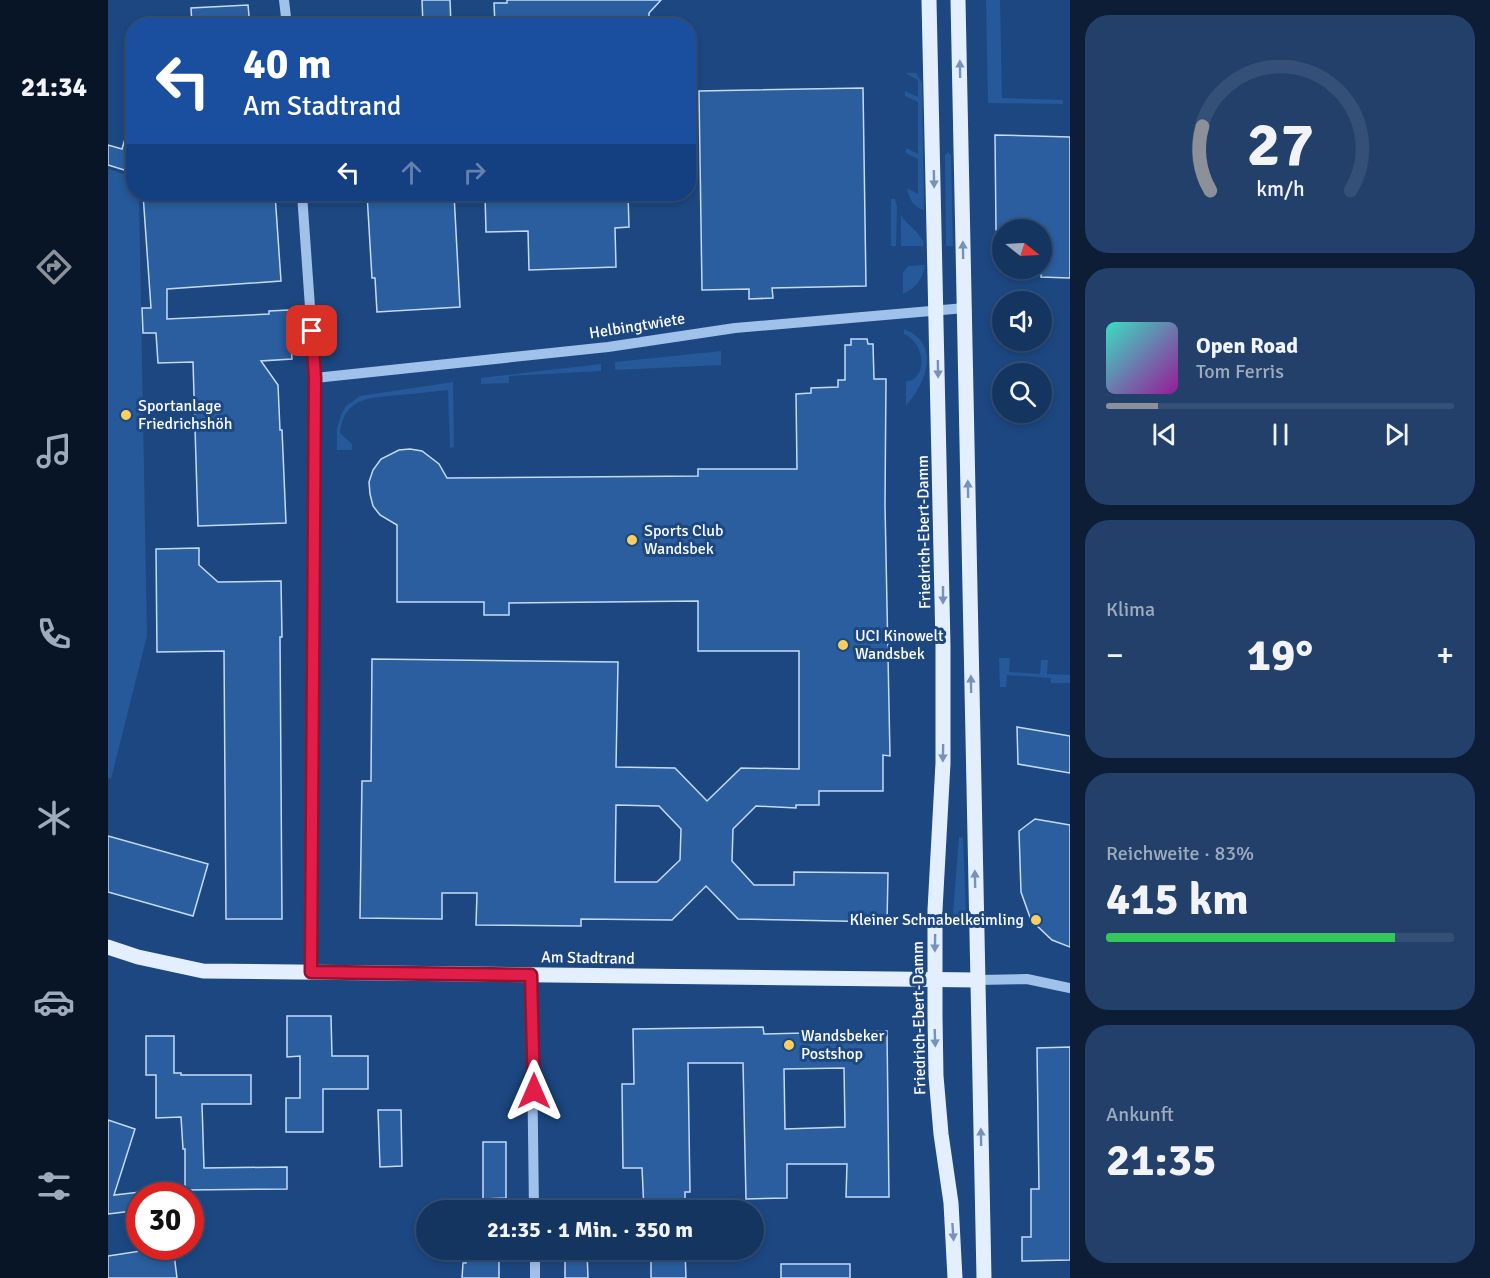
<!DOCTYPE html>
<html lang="de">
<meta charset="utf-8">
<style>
body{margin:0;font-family:Signika,sans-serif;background:#22406a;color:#f1f3f6;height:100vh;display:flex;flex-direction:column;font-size:22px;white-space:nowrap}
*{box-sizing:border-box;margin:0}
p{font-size:20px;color:#9dabbd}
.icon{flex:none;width:33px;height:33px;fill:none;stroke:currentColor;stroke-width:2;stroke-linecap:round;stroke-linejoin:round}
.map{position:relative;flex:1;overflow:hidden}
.panel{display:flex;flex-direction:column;gap:15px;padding:15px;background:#0c1d35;width:420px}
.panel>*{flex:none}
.guide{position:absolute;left:18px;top:18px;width:570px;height:183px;border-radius:24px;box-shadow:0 3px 9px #0003,0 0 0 2px #345076;background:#1a4fa0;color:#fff;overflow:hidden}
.needle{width:39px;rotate:108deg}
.tools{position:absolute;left:884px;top:219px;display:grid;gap:12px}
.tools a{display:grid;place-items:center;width:60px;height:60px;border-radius:50%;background:#153561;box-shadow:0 3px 9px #0003,0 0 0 2px #345076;font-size:30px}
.speed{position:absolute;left:18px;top:1182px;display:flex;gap:12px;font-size:30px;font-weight:700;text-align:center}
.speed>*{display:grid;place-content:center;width:78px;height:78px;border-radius:50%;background:#153561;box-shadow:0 3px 9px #0003,0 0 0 2px #345076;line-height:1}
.speed .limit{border:9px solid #d22;background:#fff;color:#111}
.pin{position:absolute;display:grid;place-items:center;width:51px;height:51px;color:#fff;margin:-26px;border-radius:12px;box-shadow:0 3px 9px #0006}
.me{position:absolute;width:66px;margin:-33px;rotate:0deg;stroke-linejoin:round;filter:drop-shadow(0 0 4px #0008)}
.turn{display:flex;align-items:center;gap:21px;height:126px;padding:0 18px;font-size:27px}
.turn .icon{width:78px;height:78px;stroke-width:2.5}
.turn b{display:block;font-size:42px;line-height:51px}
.lanes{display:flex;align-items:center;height:57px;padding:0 18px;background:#0003;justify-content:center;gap:30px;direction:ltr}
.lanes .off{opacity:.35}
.big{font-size:45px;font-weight:800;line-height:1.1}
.panel .widget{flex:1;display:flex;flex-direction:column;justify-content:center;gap:9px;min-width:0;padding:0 21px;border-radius:24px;background:#22406a}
.panel .dial{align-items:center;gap:0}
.dial svg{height:156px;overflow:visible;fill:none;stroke:#345076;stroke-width:7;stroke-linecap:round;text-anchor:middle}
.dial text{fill:#f1f3f6;stroke:none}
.song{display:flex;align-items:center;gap:18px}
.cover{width:72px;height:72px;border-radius:9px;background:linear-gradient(135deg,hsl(170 70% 55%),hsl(300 70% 35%))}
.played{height:6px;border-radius:3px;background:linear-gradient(90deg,#8c9099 15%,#345076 15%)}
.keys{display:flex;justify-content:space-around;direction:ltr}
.heat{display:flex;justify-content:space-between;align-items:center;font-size:33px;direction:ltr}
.charge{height:9px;border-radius:4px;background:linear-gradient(90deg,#34c759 83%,#345076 0)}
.trip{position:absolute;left:308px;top:1200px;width:348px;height:60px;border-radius:30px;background:#153561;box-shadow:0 3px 9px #0003,0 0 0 2px #345076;font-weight:800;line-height:60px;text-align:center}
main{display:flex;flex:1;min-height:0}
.menu{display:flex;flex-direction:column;width:108px;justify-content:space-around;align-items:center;background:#081527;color:#9dabbd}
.menu .icon{width:42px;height:42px}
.menu .on{color:#8c9099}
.menu b{font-size:27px;color:#f1f3f6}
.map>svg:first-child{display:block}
.green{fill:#25599a}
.building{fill:#2a5e9f;stroke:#c4dbf7;stroke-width:1.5;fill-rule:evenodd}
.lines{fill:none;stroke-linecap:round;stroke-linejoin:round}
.minor{stroke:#a0c1ea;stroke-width:10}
.major{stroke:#e3eefe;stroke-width:15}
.oneway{fill:#7692b9}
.route-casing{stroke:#92132f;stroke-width:15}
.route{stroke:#e11d48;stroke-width:10}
.poi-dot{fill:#fbce5d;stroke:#1c4781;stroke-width:2}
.labels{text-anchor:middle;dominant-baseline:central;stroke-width:6;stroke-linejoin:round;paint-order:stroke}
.street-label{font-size:16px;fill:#fff;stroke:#1c4781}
.poi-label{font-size:16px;fill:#fff;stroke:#1c4781;text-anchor:start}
</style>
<main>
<nav class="menu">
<b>21:34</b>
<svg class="icon on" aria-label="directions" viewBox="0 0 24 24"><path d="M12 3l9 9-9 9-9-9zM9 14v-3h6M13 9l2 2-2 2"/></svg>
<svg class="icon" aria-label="music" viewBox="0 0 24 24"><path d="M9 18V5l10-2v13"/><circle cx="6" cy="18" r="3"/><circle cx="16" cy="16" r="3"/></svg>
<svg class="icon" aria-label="phone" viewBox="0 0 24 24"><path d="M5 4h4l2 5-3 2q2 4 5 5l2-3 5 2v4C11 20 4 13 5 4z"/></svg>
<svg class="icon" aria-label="climate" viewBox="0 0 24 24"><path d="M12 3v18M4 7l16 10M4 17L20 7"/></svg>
<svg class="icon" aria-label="car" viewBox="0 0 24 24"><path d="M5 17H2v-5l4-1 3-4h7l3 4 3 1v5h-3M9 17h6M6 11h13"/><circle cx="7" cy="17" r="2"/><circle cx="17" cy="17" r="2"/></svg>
<svg class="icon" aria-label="filters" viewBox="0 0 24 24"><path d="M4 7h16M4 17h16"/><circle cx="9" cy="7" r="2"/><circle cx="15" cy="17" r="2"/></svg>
</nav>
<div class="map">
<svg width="962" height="1278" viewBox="0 0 962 1278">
<rect width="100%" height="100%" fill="#1c4781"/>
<g class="green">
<path d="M 878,0 L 892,0 L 894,98 L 955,100 L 955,104 L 880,103 Z"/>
<path d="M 797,73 L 808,73 L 814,83 L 816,210 C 805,207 801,199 799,188 L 810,194 L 810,159 L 798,153 L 798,148 L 810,154 L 810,102 L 797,96 L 797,91 L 810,97 L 810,80 Z"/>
<path d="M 840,152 L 843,155 L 845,246 L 838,246 L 837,155 Z"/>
<path d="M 0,169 L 25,177 L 26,194 L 31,194 L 39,636 L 3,779 L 0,778 Z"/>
<path d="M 783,199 L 787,199 L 789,207 L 788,246 L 783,246 Z"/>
<path d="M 793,215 C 800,227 811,230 816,244 L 815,246 L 793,246 Z"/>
<path d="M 817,265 C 815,279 808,288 795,294 L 795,273 L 800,266 Z"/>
<path d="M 796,329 C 834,344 818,383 798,406 L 798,381 C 819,381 819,344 796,334 Z"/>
<path d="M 613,351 L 613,365 L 507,370 L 507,362 Z"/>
<path d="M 493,364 L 493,371 L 401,376 L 401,383 L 373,384 L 373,378 Z"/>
<path d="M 345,382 L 346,447 L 342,448 L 340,390 C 325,392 309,393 293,395 C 264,397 235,397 232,433 L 244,444 L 244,450 L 229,450 L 229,428 L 234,413 L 238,406 L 252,396 Z"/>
<path d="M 891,658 L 902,658 L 901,672 L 932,674 L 933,660 L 940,660 L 939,674 L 962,675 L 962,683 L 943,683 L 943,678 L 899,675 L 898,687 L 892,687 Z"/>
<path d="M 851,837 L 855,838 L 858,913 L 856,916 L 845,914 Z"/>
</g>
<g class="building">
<path d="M 314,0 L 342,0 L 343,26 L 315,26 Z"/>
<path d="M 399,0 L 553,0 L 541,13 L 541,26 L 387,26 L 386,3 L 399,3 Z"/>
<path d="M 140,5 L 142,26 L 84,26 L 83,8 Z"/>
<path d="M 755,88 L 758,286 L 664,288 L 665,298 L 641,299 L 641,289 L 594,290 L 591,91 Z"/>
<path d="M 22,122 L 26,123 L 26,173 L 0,165 L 0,145 L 14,149 Z"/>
<path d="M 887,135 L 962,137 L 962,278 L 933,277 L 933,230 L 888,230 Z"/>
<path d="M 35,194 L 167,194 L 173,281 L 59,289 L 59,319 L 161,314 L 161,311 L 181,310 L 184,359 L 153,361 L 170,385 L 172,430 L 174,430 L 178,523 L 90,526 L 85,362 L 50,363 L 48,333 L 35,333 L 34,308 L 43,308 Z"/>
<path d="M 259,194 L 346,194 L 352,307 L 269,312 L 267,278 L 264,278 Z"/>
<path d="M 377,194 L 520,194 L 521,227 L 507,228 L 508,267 L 421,270 L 420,231 L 378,232 Z"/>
<path d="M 743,339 L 759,339 L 760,344 L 765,344 L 766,379 L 778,379 L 777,505 L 782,756 L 775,755 L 775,791 L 711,791 L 711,805 L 688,805 L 688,808 L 648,806 L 625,829 L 624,861 L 646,885 L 686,885 L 686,872 L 780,873 L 779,922 L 630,919 L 598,886 L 564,920 L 473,919 L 473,926 L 368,925 L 369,893 L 334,893 L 334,919 L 252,918 L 254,781 L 263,781 L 264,659 L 510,662 L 508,767 L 567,768 L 599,801 L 633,768 L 691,769 L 691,651 L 590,651 L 590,601 L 401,603 L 401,615 L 376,615 L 376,602 L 289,602 L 289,525 L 272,515 L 265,506 L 262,494 L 261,482 L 265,470 L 273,459 L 291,450 L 302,449 L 314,451 L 331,464 L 339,478 L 590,476 L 590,469 L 689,469 L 688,394 L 703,393 L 703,388 L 730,387 L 730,380 L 737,380 L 737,345 L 743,345 ZM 508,805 L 551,806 L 573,829 L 572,860 L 549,882 L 507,882 Z"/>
<path d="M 91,548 L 91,565 L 110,582 L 173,581 L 174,637 L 172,637 L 174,919 L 118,919 L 116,651 L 49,652 L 48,549 Z"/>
<path d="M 909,727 L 962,736 L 962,773 L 910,764 Z"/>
<path d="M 927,819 L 962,825 L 962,947 L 944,940 L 923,920 L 913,892 L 911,831 Z"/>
<path d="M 0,836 L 100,864 L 85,916 L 0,892 Z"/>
<path d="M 179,1016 L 223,1016 L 224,1056 L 260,1056 L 260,1089 L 215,1089 L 215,1132 L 178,1132 L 178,1098 L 192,1098 L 192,1056 L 179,1057 Z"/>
<path d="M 655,1027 L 656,1034 L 779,1031 L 781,1197 L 738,1197 L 739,1164 L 679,1164 L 679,1198 L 638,1199 L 635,1063 L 580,1063 L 582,1192 L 577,1192 L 577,1210 L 536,1210 L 534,1168 L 515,1168 L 514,1084 L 526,1084 L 525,1029 ZM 736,1068 L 737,1127 L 677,1129 L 676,1069 Z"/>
<path d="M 38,1036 L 66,1036 L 66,1073 L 73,1073 L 73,1075 L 143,1075 L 143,1104 L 94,1104 L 96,1168 L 179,1167 L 179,1189 L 77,1190 L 77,1149 L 75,1149 L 73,1117 L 48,1118 L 48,1075 L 38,1075 Z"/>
<path d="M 962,1047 L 962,1260 L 914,1261 L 914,1237 L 923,1237 L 923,1189 L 931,1189 L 929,1048 Z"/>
<path d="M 270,1110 L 293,1110 L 294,1166 L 272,1167 Z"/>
<path d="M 0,1120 L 27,1129 L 6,1195 L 32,1192 L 32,1210 L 0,1214 Z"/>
<path d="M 375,1142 L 398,1142 L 398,1198 L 375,1199 Z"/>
<path d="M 65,1246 L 69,1278 L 0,1278 L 0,1256 Z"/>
<path d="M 372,1250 L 386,1250 L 386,1253 L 391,1253 L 391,1278 L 354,1278 L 355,1263 L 358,1263 L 359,1253 L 372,1254 Z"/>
<path d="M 543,1250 L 577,1250 L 578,1278 L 543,1278 Z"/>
<path d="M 457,1251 L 479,1251 L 480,1278 L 457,1278 Z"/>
<rect x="673" y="1264" width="69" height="14"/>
</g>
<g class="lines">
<g class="minor">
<path d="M 176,0 L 179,26"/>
<path d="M 194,194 L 207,378 L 203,972"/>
<path d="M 207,378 L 500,347 L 627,328 L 857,308"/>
<path d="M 423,975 L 426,1210"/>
<path d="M 869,980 L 919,979 L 962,988"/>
<path d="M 427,1250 L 427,1278"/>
</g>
<g class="major">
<path d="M 821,0 L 835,646 L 835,763 L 827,910 L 827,1016 L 828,1076 L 833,1134 L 843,1203 L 847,1278"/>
<path d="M 850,0 L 876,1278"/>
<path d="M 0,947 L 30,957 L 95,971 L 869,980"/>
</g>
</g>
<defs><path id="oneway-solid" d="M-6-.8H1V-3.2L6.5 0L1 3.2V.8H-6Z" transform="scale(1.5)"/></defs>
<g class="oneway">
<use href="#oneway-solid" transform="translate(852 69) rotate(-91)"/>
<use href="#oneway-solid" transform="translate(826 179) rotate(89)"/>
<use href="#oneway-solid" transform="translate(855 250) rotate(-91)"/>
<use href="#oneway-solid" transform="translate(830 369) rotate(89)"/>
<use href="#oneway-solid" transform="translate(860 489) rotate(-91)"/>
<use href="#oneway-solid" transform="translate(835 595) rotate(90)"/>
<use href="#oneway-solid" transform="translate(863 684) rotate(-91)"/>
<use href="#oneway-solid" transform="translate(835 753) rotate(91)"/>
<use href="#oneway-solid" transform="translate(867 879) rotate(-91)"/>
<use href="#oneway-solid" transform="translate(827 943) rotate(91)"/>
<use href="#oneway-solid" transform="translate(827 1038) rotate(88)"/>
<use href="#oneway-solid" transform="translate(873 1137) rotate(-91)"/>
<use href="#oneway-solid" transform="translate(845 1232) rotate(86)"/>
</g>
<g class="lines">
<g class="route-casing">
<path id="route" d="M 204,331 L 207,378 L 203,972 L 423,975 L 426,1091"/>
</g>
<use href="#route" class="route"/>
</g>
<g class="poi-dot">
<circle cx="18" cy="415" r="6"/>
<circle cx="524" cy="540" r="6"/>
<circle cx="735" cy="645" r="6"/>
<circle cx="928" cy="920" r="6"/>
<circle cx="681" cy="1045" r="6"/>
</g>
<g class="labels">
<g class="street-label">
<text transform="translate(529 326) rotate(-9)">Helbingtwiete</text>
<text transform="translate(816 532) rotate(-91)">Friedrich-Ebert-Damm</text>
<text transform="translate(480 958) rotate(1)">Am Stadtrand</text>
<text transform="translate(811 1018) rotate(-91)">Friedrich-Ebert-Damm</text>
</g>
<g class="poi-label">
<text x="30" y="406">Sportanlage<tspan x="30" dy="18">Friedrichshöh</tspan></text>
<text x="536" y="531">Sports Club<tspan x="536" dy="18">Wandsbek</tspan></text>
<text x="747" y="636">UCI Kinowelt<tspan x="747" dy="18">Wandsbek</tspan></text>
<text x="916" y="920" text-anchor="end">Kleiner Schnabelkeimling</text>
<text x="693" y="1036">Wandsbeker<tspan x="693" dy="18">Postshop</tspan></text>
</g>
</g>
</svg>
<div class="tools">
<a><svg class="needle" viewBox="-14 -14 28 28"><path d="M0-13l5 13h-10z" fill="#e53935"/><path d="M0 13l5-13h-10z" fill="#9dabbd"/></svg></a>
<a><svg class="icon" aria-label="sound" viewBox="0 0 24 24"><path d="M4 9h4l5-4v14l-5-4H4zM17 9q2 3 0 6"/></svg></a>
<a><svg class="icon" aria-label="search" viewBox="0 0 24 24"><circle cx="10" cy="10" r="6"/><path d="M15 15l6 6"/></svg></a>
</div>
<div class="speed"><div class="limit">30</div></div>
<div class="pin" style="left:204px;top:331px;background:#d93025"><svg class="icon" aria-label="arrive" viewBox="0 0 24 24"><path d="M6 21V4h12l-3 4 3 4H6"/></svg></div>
<svg class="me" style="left:426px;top:1091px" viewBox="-20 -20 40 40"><path d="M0-17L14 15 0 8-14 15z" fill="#e11d48" stroke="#fff" stroke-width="4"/></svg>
<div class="trip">21:35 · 1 Min. · 350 m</div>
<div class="guide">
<div class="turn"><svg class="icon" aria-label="left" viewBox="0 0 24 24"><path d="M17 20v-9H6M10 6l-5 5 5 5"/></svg><div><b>40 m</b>Am Stadtrand</div></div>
<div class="lanes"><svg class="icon" aria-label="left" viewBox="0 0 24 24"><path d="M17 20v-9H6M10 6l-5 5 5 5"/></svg><svg class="icon off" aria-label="ahead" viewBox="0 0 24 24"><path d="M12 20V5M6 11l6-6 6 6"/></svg><svg class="icon off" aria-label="right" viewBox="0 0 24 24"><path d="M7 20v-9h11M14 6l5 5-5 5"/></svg></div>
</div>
</div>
<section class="panel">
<div class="widget dial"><svg viewBox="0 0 100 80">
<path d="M14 69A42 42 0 1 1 86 69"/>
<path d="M14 69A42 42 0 0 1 10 36" stroke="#8c9099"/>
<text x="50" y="56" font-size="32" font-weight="700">27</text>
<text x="50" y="72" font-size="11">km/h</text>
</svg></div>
<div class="widget">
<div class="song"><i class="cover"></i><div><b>Open Road</b><p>Tom Ferris</p></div></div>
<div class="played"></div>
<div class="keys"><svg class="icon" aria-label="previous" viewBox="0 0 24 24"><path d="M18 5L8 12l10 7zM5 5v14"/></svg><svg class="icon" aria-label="pause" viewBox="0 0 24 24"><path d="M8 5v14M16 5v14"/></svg><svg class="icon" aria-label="next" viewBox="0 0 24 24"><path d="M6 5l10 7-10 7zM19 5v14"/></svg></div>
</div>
<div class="widget"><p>Klima</p>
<div class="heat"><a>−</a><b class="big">19°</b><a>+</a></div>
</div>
<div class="widget"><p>Reichweite · 83%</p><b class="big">415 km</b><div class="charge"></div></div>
<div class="widget"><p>Ankunft</p><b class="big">21:35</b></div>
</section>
</main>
